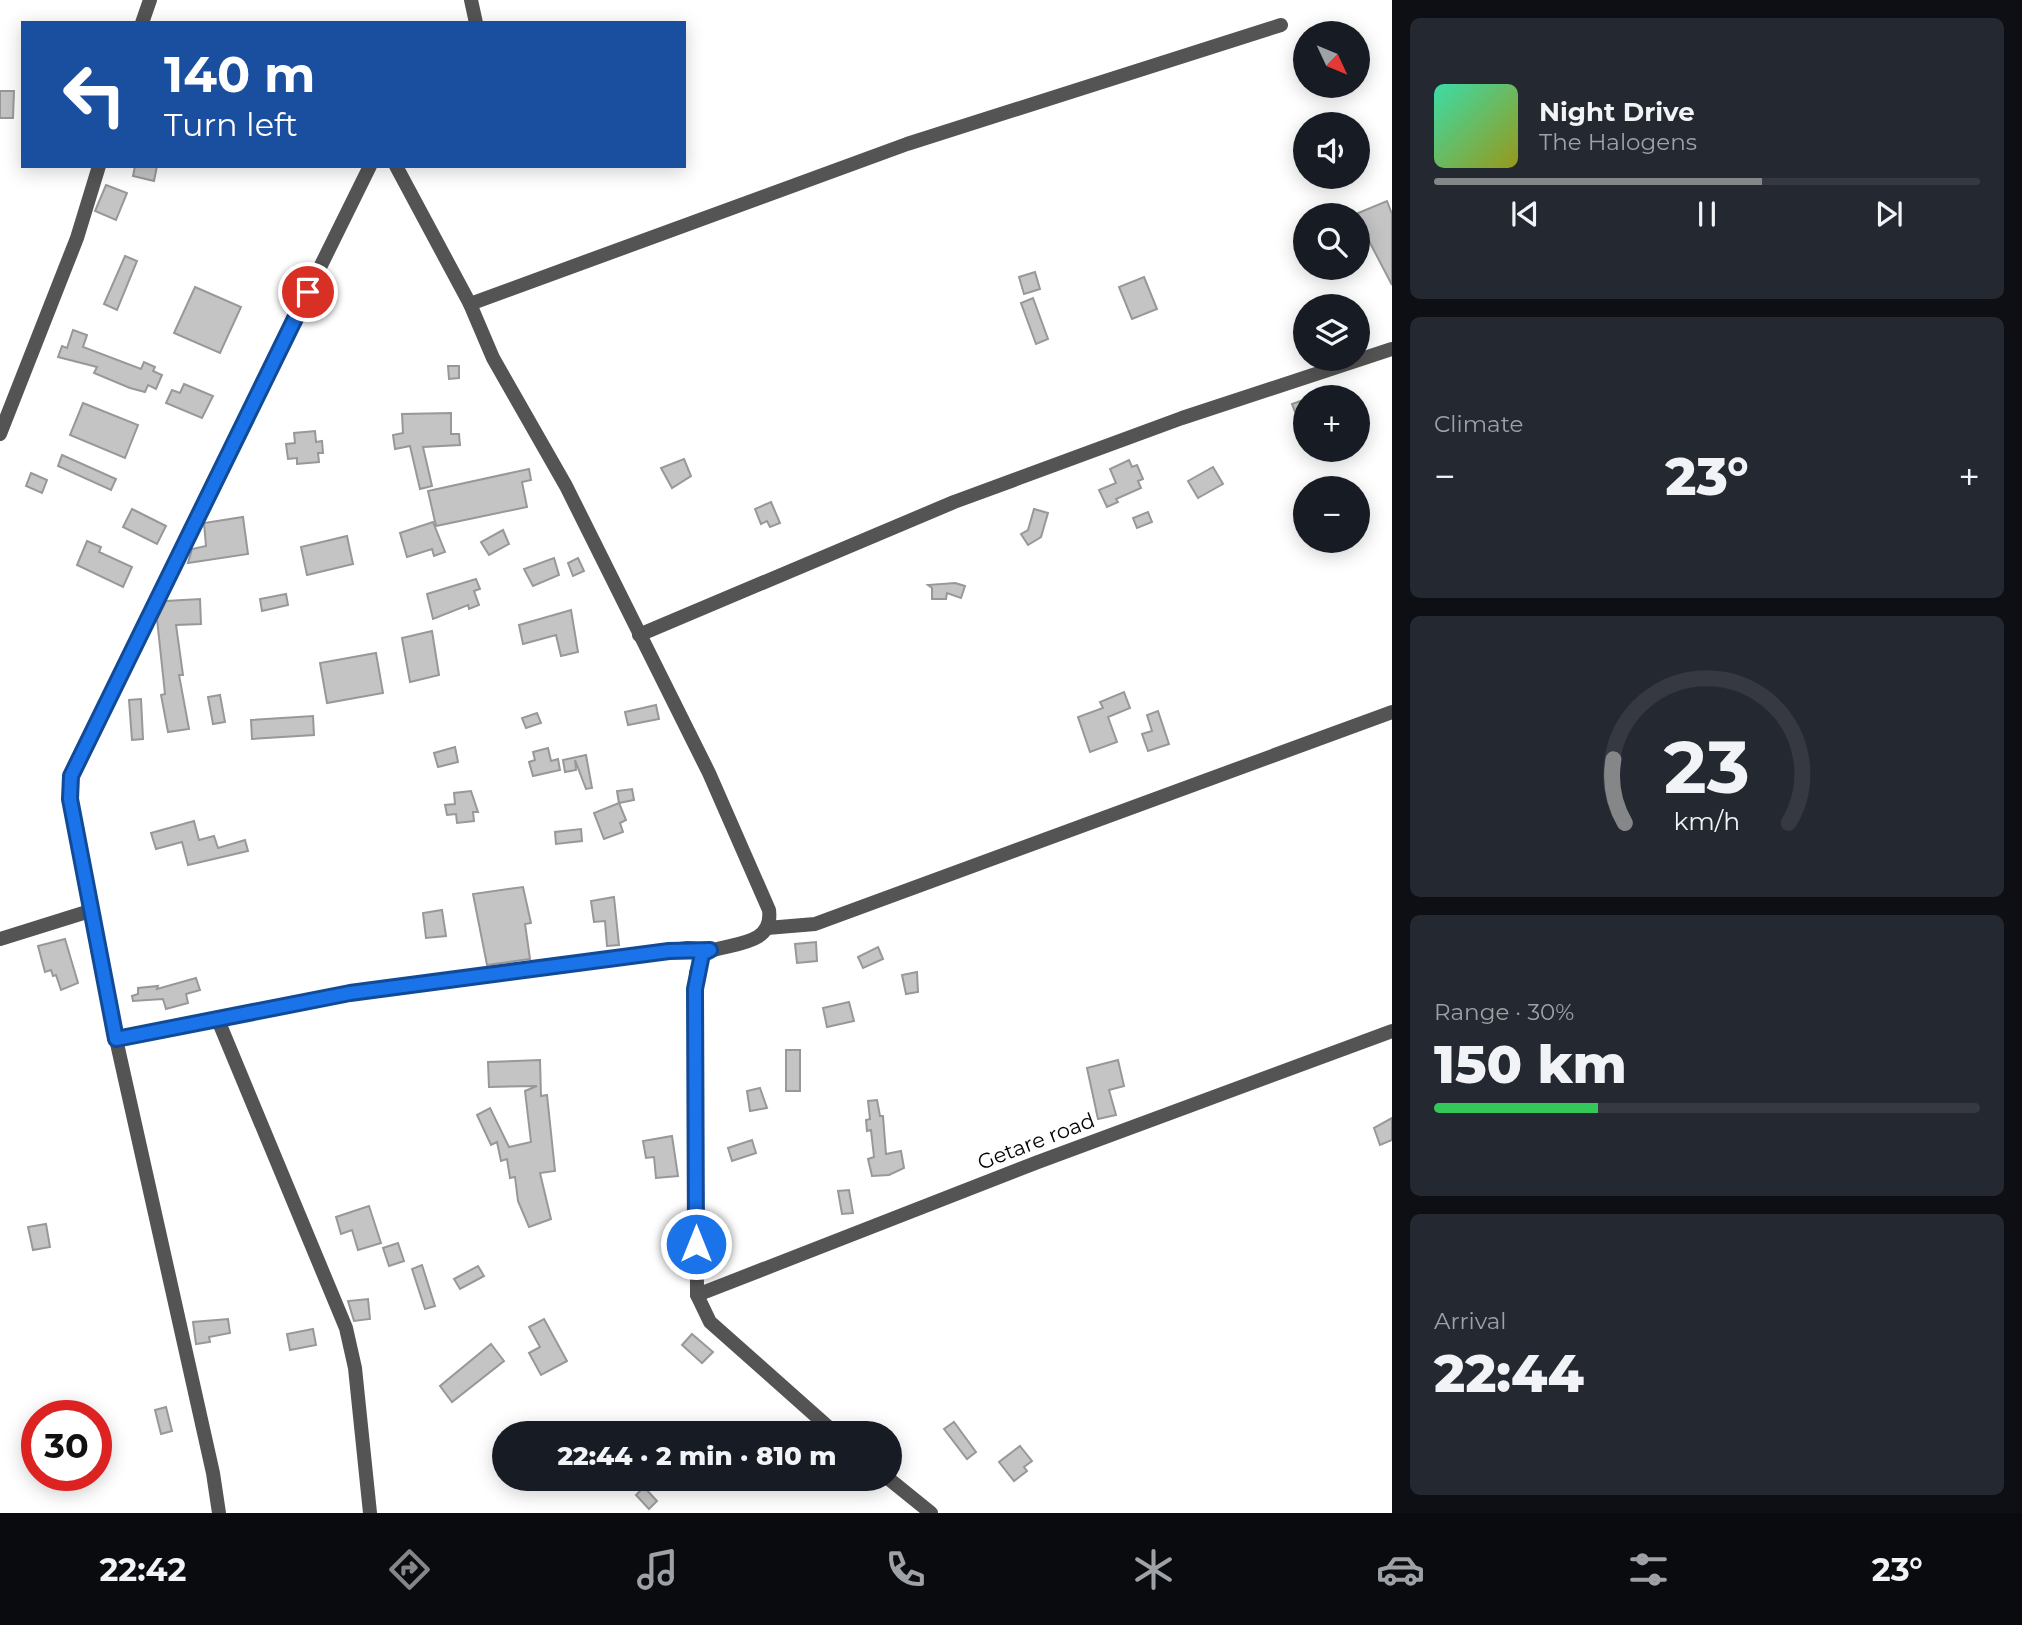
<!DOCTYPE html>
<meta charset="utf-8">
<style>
body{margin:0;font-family:Montserrat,sans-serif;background:#242831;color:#f1f3f6;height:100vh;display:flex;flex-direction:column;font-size:26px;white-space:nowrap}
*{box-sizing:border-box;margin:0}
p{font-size:23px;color:#9ea1a6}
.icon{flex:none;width:38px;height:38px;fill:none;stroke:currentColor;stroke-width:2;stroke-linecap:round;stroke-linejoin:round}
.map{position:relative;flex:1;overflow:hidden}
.panel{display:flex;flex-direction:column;gap:18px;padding:18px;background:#0d0f14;width:630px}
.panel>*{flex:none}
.banner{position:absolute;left:21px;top:21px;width:665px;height:147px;border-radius:0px;box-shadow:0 4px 18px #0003;background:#1a4fa0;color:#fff;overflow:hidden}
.needle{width:46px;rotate:134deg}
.buttons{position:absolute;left:1293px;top:21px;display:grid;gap:14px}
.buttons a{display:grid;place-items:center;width:77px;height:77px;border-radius:50%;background:#171b24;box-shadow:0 4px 18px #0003;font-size:35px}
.speed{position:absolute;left:21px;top:1400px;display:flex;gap:14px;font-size:35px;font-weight:700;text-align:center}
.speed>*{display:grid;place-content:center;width:91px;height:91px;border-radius:50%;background:#171b24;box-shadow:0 4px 18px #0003;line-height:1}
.speed .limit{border:10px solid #d22;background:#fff;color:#111}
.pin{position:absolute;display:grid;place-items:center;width:60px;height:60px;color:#fff;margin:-30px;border:4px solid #fff;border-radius:50%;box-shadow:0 2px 7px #0007}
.me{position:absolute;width:77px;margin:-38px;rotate:0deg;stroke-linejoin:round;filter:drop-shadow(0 0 5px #0008)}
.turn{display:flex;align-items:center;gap:24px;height:147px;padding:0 28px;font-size:32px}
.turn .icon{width:91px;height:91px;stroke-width:2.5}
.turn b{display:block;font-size:49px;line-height:60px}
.big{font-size:52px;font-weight:800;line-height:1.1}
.panel .widget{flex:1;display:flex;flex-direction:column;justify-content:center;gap:10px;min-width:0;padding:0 24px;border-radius:10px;background:#242831}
.panel .dial{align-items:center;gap:0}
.dial svg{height:182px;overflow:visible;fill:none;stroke:#363941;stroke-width:7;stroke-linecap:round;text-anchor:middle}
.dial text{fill:#f1f3f6;stroke:none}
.song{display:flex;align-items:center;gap:21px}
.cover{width:84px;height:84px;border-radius:10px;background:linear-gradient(135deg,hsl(160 70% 55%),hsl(60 70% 35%))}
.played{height:7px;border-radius:4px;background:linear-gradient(90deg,#858687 60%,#363941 60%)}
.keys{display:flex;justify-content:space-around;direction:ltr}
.heat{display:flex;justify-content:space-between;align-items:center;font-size:38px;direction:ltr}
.charge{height:10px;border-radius:5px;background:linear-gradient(90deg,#34c759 30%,#363941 0)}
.trip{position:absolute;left:492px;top:1421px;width:410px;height:70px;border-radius:35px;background:#171b24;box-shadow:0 4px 18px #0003;font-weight:800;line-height:70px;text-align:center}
.dock{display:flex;height:112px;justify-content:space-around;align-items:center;background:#090b0e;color:#9ea1a6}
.dock .icon{width:49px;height:49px}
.dock .current{color:#858687}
.dock b{font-size:32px;color:#f1f3f6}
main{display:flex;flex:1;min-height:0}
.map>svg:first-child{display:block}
.building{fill:#c4c4c4;stroke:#989898;stroke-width:2}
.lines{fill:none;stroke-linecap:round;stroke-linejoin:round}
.street{stroke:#545454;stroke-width:14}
.route-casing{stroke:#114b97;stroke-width:18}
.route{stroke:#1a73e8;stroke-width:12}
.labels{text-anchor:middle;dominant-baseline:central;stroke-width:7;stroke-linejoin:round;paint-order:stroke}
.street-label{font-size:21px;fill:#000;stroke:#fff}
</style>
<main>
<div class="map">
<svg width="1392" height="1513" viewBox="0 0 1392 1513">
<rect width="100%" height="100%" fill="#fff"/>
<g class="building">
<path d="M 0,91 L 14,91 L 13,118 L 0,118 Z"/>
<path d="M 135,166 L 157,166 L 154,181 L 133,176 Z"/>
<path d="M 106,185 L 127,193 L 116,220 L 95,211 Z"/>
<path d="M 1387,201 L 1392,214 L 1392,285 L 1369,241 L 1358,246 L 1356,214 Z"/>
<path d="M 125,256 L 137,261 L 117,310 L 104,304 Z"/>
<path d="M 1035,272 L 1040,289 L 1024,294 L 1019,277 Z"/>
<path d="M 1144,277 L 1157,309 L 1132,319 L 1119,287 Z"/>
<path d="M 195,287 L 241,307 L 220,353 L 174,333 Z"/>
<path d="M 1033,298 L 1048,339 L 1036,344 L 1021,303 Z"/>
<path d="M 73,330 L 87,335 L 83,347 L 141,369 L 144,362 L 155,367 L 153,371 L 162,375 L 156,389 L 148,385 L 145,392 L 130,388 L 94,373 L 97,367 L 58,357 L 62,346 L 67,348 Z"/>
<path d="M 448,366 L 459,366 L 459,378 L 449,379 Z"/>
<path d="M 184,384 L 213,396 L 202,418 L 166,403 L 172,390 L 180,393 Z"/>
<path d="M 1306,399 L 1306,437 L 1305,437 L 1292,404 Z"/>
<path d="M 83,403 L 138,425 L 125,458 L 70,435 Z"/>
<path d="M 451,413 L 451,434 L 459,434 L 460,445 L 423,447 L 432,486 L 420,489 L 410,446 L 395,449 L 393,435 L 403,433 L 402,414 Z"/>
<path d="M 315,431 L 316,442 L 322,441 L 323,453 L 318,453 L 319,462 L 297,464 L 297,458 L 288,459 L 286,444 L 295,443 L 294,433 Z"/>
<path d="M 62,455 L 116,479 L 111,490 L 58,466 Z"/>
<path d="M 684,459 L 691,476 L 672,488 L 661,468 Z"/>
<path d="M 1129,460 L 1132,467 L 1137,465 L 1143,479 L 1138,481 L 1141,488 L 1116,499 L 1118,502 L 1107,507 L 1099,490 L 1116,483 L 1110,469 Z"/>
<path d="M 1213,467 L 1223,484 L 1198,498 L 1188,481 Z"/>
<path d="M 529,469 L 531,480 L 522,482 L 527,507 L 436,526 L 428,491 Z"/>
<path d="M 31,473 L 47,480 L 42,493 L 26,486 Z"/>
<path d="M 771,502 L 780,523 L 770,527 L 767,521 L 761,524 L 755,509 Z"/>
<path d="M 132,509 L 166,526 L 157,544 L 123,527 Z"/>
<path d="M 1034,509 L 1048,513 L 1041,537 L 1028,545 L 1021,534 L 1028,530 Z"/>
<path d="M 1148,512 L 1152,522 L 1137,528 L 1133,518 Z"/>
<path d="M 243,517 L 248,554 L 188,563 L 192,549 L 206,546 L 204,523 Z"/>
<path d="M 433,522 L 445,552 L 434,556 L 432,549 L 407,557 L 400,533 Z"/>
<path d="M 503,530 L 509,544 L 489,555 L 481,542 Z"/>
<path d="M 347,536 L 353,564 L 307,575 L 301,547 Z"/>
<path d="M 87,541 L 101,547 L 99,552 L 132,567 L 123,587 L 77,565 Z"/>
<path d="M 554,558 L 559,575 L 533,586 L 524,569 Z"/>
<path d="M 578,558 L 584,571 L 573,576 L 568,563 Z"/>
<path d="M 476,579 L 480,589 L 474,591 L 479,605 L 469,609 L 468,605 L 433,619 L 427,594 Z"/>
<path d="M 955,583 L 965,586 L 961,598 L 947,593 L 946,599 L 932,599 L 932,588 L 928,585 Z"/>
<path d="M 286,594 L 288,605 L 262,611 L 260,599 Z"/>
<path d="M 200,599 L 201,624 L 176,625 L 183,675 L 179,675 L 189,729 L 168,732 L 161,695 L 165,694 L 157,619 L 166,601 Z"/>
<path d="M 571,610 L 578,652 L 561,656 L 556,635 L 523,644 L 519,625 Z"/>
<path d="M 432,631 L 439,675 L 410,682 L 402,638 Z"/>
<path d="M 376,653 L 383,693 L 327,703 L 320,663 Z"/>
<path d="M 1124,692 L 1130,708 L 1108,717 L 1117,742 L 1090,752 L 1078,717 L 1103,708 L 1100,702 Z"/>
<path d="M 220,695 L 225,722 L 213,724 L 208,697 Z"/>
<path d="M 141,699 L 143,739 L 132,740 L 129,700 Z"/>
<path d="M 656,705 L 659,719 L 628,725 L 625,712 Z"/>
<path d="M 1158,711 L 1169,744 L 1148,751 L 1142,734 L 1152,731 L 1147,715 Z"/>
<path d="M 537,713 L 541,723 L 526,728 L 522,718 Z"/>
<path d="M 313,716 L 314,735 L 252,739 L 251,720 Z"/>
<path d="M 455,747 L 458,762 L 438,767 L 434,753 Z"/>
<path d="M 548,748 L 551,761 L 558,759 L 560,770 L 533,776 L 529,762 L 535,760 L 533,752 Z"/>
<path d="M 586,755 L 592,788 L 586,789 L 575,760 L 576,770 L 565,772 L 563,760 Z"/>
<path d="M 632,789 L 634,800 L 619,803 L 617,791 Z"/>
<path d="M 471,791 L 478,812 L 473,812 L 474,821 L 457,823 L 456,814 L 447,815 L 445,805 L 455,804 L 454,793 Z"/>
<path d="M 619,803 L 626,820 L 620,823 L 623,832 L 604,839 L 594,813 Z"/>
<path d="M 194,821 L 199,840 L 214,836 L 218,848 L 245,840 L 248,851 L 188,865 L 182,842 L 156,849 L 151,833 Z"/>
<path d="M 581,829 L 582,841 L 556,844 L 555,832 Z"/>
<path d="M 523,887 L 531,923 L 525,924 L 530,959 L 487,965 L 473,894 Z"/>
<path d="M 614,897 L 619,945 L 607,946 L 605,921 L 594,922 L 591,901 Z"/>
<path d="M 442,910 L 446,936 L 426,938 L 423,913 Z"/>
<path d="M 65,939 L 78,983 L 61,990 L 56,975 L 53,976 L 51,970 L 45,972 L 38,946 Z"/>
<path d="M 816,942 L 817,961 L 797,963 L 795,944 Z"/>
<path d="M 878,947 L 883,959 L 863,968 L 858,957 Z"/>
<path d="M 917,972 L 918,992 L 906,994 L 902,975 Z"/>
<path d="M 196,978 L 200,990 L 186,994 L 188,1003 L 166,1009 L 163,999 L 133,1001 L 132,996 L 138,994 L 138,988 L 158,986 L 157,989 Z"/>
<path d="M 849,1002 L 854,1021 L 827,1027 L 823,1008 Z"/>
<rect x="786" y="1050" width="14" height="41"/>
<path d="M 540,1060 L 541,1096 L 547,1095 L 555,1171 L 540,1173 L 551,1219 L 529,1227 L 518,1201 L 515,1177 L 510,1178 L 507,1159 L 501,1161 L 497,1142 L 491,1145 L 477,1115 L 490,1108 L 509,1147 L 531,1142 L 525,1091 L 537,1086 L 489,1087 L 488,1062 Z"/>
<path d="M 1118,1060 L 1124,1086 L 1109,1090 L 1116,1115 L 1098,1119 L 1087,1068 Z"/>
<path d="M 760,1088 L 767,1108 L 750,1111 L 747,1091 Z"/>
<path d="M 877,1100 L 880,1116 L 883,1116 L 886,1154 L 901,1151 L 904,1168 L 889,1175 L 872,1176 L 868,1159 L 874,1157 L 871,1130 L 867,1131 L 866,1120 L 870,1119 L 868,1101 Z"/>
<path d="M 1392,1118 L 1392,1140 L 1380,1145 L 1374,1128 Z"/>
<path d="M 672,1136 L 678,1176 L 656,1178 L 654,1157 L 646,1158 L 643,1141 Z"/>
<path d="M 752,1140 L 756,1153 L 732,1161 L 728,1148 Z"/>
<path d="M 849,1190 L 853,1213 L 842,1214 L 838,1191 Z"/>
<path d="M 369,1206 L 381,1243 L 358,1250 L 352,1230 L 341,1234 L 336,1217 Z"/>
<path d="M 46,1224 L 50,1247 L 33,1250 L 28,1227 Z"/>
<path d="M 398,1243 L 404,1261 L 389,1266 L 383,1248 Z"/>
<path d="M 422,1265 L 435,1306 L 425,1309 L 412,1269 Z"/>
<path d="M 478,1266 L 484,1276 L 460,1289 L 454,1279 Z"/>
<path d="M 368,1299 L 370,1319 L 354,1321 L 348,1301 Z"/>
<path d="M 228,1319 L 230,1333 L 209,1337 L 210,1342 L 196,1344 L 193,1322 Z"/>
<path d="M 544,1319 L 567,1361 L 541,1375 L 529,1353 L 540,1347 L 529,1327 Z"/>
<path d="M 313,1329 L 316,1345 L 290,1350 L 287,1334 Z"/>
<path d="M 692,1334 L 713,1352 L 702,1363 L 682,1345 Z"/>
<path d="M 491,1344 L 504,1361 L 452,1402 L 440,1386 Z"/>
<path d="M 166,1407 L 172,1431 L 161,1434 L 155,1410 Z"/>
<path d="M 954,1422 L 976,1452 L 967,1459 L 944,1429 Z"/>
<path d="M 1020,1446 L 1032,1461 L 1024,1467 L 1027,1471 L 1014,1481 L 999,1462 Z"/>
<path d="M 644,1487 L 657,1501 L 649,1509 L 636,1495 Z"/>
</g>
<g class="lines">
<g class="street">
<path d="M 471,0 L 476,23"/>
<path d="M 142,23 L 150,0"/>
<path d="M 396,166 L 470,304 L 493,358 L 566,486 L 709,773 L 769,910 C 774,948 727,942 702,954 L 696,973 L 697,1295 L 710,1322 L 835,1433"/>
<path d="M 470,304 L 907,144 L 1281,25"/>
<path d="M 0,434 L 77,238 L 99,166"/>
<path d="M 639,635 L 954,502 L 1182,418 L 1392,349"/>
<path d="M 767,928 L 815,924 L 1392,712"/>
<path d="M 0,939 L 93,910"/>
<path d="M 218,1020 L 346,1328 L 355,1368 L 370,1513"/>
<path d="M 116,1039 L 350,993 L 650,953 L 688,948 L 710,950"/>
<path d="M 697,1295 L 1038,1162 L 1392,1031"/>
<path d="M 889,1479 L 931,1513"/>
<path d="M 219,1513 L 213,1473 L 116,1039 L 69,787 L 74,766 L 370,166"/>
</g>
</g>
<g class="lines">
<g class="route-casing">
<path id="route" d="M 308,292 L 71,776 L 70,799 L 116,1039 L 350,993 L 669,951 L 710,950 L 702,954 L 695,989 L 696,1244"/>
</g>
<use href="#route" class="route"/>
</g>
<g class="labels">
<g class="street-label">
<text transform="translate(1036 1141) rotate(-21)">Getare road</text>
</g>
</g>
</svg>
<div class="buttons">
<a><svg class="needle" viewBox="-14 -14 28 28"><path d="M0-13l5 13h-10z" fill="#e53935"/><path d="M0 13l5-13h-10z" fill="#9ea1a6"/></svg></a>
<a><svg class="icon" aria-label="sound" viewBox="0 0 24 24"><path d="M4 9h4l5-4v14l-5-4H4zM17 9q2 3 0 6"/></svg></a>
<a><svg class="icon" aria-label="search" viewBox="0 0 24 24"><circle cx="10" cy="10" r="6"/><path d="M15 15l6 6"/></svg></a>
<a><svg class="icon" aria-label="layers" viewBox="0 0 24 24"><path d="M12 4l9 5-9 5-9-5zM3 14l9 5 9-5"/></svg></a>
<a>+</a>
<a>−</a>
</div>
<div class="speed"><div class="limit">30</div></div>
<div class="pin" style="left:308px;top:292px;background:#d93025"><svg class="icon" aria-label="arrive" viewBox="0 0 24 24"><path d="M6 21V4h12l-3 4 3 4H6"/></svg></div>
<svg class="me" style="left:696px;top:1244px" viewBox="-20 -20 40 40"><circle r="17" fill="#1a73e8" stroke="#fff" stroke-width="3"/><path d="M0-11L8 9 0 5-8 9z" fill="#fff"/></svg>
<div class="trip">22:44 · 2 min · 810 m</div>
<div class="banner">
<div class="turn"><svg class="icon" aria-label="left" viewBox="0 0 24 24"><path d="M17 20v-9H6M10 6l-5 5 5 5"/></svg><div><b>140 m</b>Turn left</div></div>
</div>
</div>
<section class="panel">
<div class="widget">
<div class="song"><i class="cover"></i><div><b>Night Drive</b><p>The Halogens</p></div></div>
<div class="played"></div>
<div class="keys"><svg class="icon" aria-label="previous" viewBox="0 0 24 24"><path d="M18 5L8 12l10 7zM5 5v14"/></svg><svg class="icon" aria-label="pause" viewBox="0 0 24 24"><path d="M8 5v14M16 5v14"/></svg><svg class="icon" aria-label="next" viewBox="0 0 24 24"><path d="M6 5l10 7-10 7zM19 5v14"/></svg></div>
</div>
<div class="widget"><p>Climate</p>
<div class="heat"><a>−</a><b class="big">23°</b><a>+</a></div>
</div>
<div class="widget dial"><svg viewBox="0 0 100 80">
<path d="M14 69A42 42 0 1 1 86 69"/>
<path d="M14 69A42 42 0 0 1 9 41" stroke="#858687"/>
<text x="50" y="56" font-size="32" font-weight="700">23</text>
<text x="50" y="72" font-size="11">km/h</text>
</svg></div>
<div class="widget"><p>Range · 30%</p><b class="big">150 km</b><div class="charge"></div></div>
<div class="widget"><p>Arrival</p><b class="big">22:44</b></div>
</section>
</main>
<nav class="dock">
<b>22:42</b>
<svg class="icon current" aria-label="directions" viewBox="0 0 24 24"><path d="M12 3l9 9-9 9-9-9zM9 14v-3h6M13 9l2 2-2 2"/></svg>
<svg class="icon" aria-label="music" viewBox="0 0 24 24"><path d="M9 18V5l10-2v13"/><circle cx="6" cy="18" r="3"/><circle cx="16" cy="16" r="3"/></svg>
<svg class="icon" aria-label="phone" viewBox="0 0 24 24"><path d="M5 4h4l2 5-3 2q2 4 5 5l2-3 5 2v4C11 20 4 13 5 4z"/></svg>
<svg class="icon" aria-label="climate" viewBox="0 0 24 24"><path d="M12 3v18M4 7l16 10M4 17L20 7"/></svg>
<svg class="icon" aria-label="car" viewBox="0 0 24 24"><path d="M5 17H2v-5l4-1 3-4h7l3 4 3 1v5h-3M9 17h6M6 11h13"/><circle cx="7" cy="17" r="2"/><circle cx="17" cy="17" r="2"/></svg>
<svg class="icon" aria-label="filters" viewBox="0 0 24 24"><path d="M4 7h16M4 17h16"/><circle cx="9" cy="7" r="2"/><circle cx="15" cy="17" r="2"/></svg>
<b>23°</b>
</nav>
